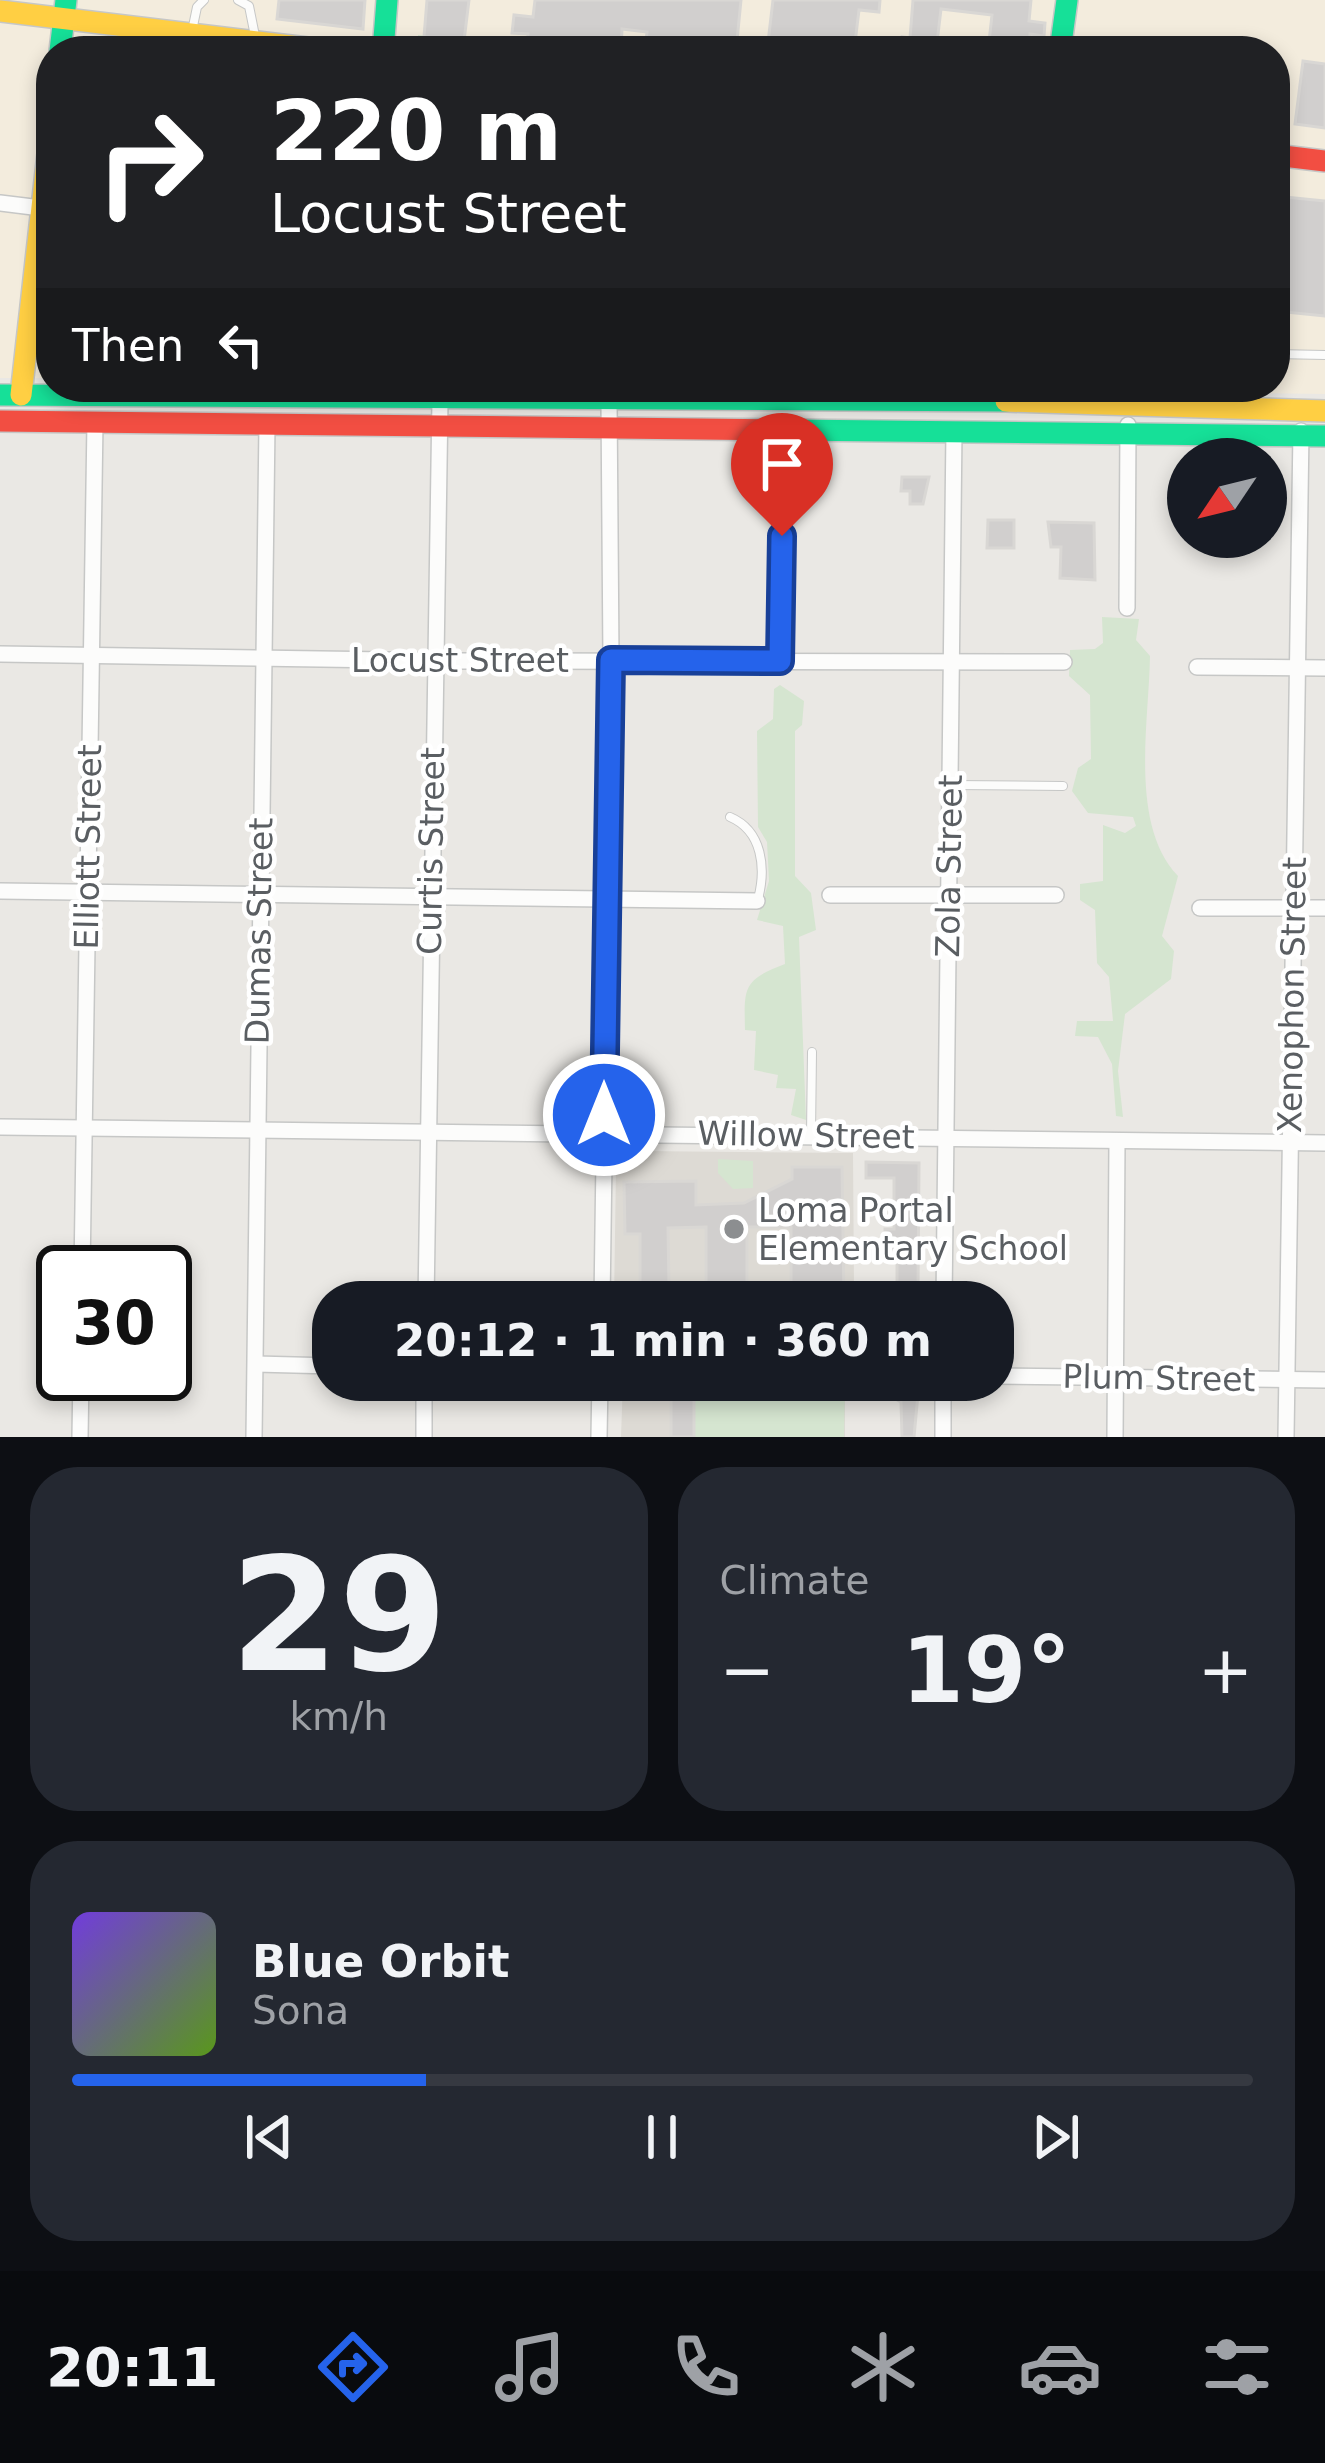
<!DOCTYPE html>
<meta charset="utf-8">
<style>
body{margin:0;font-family:"DejaVu Sans",sans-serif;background:#242831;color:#f1f3f6;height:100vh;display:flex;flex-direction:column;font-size:45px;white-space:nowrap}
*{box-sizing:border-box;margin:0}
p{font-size:39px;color:#9ea1a6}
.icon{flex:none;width:66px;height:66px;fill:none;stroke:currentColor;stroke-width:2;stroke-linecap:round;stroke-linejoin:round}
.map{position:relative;height:1437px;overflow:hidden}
.details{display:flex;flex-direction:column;gap:30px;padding:30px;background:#0d0f14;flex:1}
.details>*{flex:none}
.guide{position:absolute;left:36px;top:36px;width:1254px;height:366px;border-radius:48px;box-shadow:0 6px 18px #0003;background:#202124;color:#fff;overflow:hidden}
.needle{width:78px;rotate:235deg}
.controls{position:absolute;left:1167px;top:438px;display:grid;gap:24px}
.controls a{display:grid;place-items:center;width:120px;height:120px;border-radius:50%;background:#171b24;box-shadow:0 6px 18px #0003;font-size:60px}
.speed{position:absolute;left:36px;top:1245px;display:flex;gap:24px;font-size:60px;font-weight:700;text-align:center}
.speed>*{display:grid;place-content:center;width:156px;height:156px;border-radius:50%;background:#171b24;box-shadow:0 6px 18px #0003;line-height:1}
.speed .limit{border:6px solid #111;border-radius:18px;background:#fff;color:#111}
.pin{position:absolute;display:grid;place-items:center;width:102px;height:102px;color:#fff;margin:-123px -51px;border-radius:50% 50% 50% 0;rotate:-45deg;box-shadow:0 0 12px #0007}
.pin .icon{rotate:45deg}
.me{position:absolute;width:132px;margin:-66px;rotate:0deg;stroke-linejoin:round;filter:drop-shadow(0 0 9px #0008)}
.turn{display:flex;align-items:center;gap:42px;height:252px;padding:0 36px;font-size:54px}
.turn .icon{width:156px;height:156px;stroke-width:2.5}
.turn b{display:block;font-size:84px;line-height:102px}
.then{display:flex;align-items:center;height:114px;padding:0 36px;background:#0003;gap:24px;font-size:45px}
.big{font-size:90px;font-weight:600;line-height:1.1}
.details .tile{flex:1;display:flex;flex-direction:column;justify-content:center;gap:18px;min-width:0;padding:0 42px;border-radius:48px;background:#242831}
.details .dial{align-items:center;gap:0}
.dial b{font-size:156px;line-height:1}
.song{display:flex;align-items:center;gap:36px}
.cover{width:144px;height:144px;border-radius:18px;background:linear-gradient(135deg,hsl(260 70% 55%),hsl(90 70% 35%))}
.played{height:12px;border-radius:6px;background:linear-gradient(90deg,#2563eb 30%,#363941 30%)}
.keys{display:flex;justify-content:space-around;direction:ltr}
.heat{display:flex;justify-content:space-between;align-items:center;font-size:66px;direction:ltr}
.details .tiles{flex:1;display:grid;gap:30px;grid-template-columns:1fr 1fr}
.tile:last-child{grid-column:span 2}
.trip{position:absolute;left:312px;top:1281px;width:702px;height:120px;border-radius:48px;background:#171b24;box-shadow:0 6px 18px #0003;font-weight:600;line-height:120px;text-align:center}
.tab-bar{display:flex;height:192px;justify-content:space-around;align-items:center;background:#090b0e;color:#9ea1a6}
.tab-bar .icon{width:84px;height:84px}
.tab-bar .active{color:#2563eb}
.tab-bar b{font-size:54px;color:#f1f3f6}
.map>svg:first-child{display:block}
.commercial{fill:#f3ecdd}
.education{fill:#dddad4}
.green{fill:#d5e5d0}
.building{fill:#d1cfce;stroke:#d9d7d4;stroke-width:3}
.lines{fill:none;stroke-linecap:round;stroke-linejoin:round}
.lane-casing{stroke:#c6c7c6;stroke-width:10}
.street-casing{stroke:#c6c7c6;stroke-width:18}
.fast-casing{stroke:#c6c7c6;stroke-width:24}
.slow-casing{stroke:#c6c7c6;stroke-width:24}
.jam-casing{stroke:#c6c7c6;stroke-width:24}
.lane{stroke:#fcfcfb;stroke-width:8}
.street{stroke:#fcfcfb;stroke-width:15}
.fast{stroke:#16e098;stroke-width:21}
.slow{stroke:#ffcf43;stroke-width:21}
.jam{stroke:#f24e42;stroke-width:21}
.route-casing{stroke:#184099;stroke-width:30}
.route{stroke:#2563eb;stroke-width:21}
.poi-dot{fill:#8c8e90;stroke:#fff;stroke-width:4.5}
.labels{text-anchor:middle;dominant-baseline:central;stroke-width:9;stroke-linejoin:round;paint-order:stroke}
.street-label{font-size:33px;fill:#5a5e62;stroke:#fff}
.poi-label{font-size:33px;fill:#5a5e62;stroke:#fff;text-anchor:start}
</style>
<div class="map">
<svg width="1325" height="1437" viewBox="0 0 1325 1437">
<rect width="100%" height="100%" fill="#eae8e4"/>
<path class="commercial" d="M 0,0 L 1325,0 L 1325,394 L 741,387 L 1275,387 L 1275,51 L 51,51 L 51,378 L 0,378 Z"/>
<g class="education">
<path d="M 640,1151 L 853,1153 L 854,1288 L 921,1290 L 920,1302 L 614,1302 L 616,1169 L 629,1153 Z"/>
<path d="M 623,1380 L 845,1380 L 845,1437 L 621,1437 Z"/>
</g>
<g class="green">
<path d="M 418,35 L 471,40 L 470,50 L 417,48 Z"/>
<path d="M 96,38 L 170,48 L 170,51 L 94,51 L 88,45 Z"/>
<path d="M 1102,617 L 1139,619 L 1136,640 L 1150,656 C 1149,723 1129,825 1178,876 L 1162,936 L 1174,951 L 1171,979 L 1125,1014 L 1118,1071 L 1123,1117 L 1116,1116 L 1112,1064 L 1098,1037 L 1075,1036 L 1077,1021 L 1113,1021 L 1109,977 L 1097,963 L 1095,910 L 1080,900 L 1080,884 L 1103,881 L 1103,825 L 1125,833 L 1136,826 L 1133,817 L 1088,813 L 1072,791 L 1078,768 L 1091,759 L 1090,695 L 1069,676 L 1070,650 L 1095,649 L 1103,643 Z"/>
<path d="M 780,685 L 804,701 L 802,725 L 795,731 L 795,876 L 811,893 L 816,930 L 799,937 L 806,1120 L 791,1115 L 796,1089 L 776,1088 L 778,1075 L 754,1070 L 756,1031 L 745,1030 C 744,987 743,980 785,964 L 783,926 L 757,920 L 769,881 L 767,842 L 758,827 L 757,731 L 773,719 L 774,689 Z"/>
<path d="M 718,1159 L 753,1161 L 753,1188 L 733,1189 L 718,1173 Z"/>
<path d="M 921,1290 L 921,1302 L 844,1302 L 844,1291 Z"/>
<path d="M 667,1380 L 845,1380 L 844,1437 L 694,1437 L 694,1391 L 667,1389 Z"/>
</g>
<g class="building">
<path d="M 279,0 L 365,0 L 363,29 L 277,19 Z"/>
<path d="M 427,0 L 469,0 L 464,41 L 424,37 Z"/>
<path d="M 535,0 L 741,0 L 736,51 L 645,51 L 647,32 L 622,29 L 621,51 L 527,48 L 528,34 L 512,33 L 514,15 L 533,17 Z"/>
<path d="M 773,0 L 880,0 L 879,12 L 859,10 L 854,51 L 767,51 Z"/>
<path d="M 913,0 L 1031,0 L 1029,21 L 1045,23 L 1044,36 L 1030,34 L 1028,51 L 988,51 L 992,15 L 941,9 L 936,51 L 900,51 L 902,37 L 910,38 Z"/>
<path d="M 1094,38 L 1143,43 L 1143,51 L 1092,51 Z"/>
<path d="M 1303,61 L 1325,64 L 1325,128 L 1295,124 Z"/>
<path d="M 1275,196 L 1325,201 L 1325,316 L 1275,311 Z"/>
<path d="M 902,477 L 929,477 L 923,504 L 910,504 L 910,491 L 901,491 Z"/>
<path d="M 988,520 L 1014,520 L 1014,548 L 987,548 Z"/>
<path d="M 1048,522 L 1094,523 L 1095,580 L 1060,578 L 1061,547 L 1051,547 Z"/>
<path d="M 866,1162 L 919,1163 L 918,1288 L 897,1287 L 897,1252 L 885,1252 L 885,1229 L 894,1229 L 894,1178 L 866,1178 Z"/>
<path d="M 792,1167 L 842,1167 L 844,1302 L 782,1300 L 781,1285 L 791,1285 L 791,1227 L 747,1227 L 747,1289 L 706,1288 L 706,1227 L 668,1228 L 669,1287 L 640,1287 L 640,1234 L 625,1234 L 624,1182 L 696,1181 L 696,1205 L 744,1203 L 792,1179 Z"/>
<path d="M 868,1380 L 913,1380 L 911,1394 L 918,1394 L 914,1437 L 902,1437 L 901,1402 L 892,1397 L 892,1390 L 868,1391 Z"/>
<path d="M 671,1390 L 694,1391 L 694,1437 L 671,1437 Z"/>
</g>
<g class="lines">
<g class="lane-casing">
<g id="lane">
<path d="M 238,0 L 249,6 L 256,41"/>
<path d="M 192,31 L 197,7 L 204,0"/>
<path d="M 1275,354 L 1325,355"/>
<path d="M 952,785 L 1063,786"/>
<path d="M 730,817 C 763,831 766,869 758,899"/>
<path d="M 811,1134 L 812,1052"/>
</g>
</g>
<g class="street-casing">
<g id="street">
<path d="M 0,203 L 41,208"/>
<path d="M 1127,608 L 1128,425"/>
<path d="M 0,654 L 453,661 L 1064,662"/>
<path d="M 780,661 L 783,429"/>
<path d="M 1197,667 L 1325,668"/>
<path d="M 0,891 L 757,901"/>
<path d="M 830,895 L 1056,895"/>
<path d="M 1200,908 L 1325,908"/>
<path d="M 0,1127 L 1325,1143"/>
<path d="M 82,1272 L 95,422"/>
<path d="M 426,1302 L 440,401"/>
<path d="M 602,1302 L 611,660 L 609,401"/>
<path d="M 944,1302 L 954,430"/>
<path d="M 256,1364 L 333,1366"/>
<path d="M 993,1376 L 1325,1380"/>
<path d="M 80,1437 L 81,1374"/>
<path d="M 254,1437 L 267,424"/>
<path d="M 424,1437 L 424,1380"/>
<path d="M 599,1437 L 600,1380"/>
<path d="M 943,1437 L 943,1380"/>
<path d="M 1115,1437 L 1117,1141"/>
<path d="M 1286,1437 L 1301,431"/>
</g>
</g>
<g class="fast-casing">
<g id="fast">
<path d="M 60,51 L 66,0"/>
<path d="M 383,51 L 387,0"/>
<path d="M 1060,51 L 1067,0"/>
<path d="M 0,395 L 1006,401"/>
<path d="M 793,430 L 1325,436"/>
</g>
</g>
<g class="slow-casing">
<g id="slow">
<path d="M 0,11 L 333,51"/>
<path d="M 21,395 L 51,127"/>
<path d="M 1006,401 L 1325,411"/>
</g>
</g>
<g class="jam-casing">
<g id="jam">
<path d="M 1275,155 L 1325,161"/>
<path d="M 0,421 L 793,430"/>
</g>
</g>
<use href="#lane" class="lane"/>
<use href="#street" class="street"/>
<use href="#fast" class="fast"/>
<use href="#slow" class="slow"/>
<use href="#jam" class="jam"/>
</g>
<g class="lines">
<g class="route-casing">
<path id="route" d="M 604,1115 L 611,660 L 780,661 L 782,536"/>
</g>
<use href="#route" class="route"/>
</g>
<circle class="poi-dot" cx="734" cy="1229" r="12"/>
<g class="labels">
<g class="street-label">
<text x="460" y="660">Locust Street</text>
<text transform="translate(88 847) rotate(-89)">Elliott Street</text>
<text transform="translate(431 851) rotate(-89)">Curtis Street</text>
<text transform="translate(949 866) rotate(-89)">Zola Street</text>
<text transform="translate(259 931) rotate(-89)">Dumas Street</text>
<text transform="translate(1292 995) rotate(-89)">Xenophon Street</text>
<text transform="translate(806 1135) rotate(1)">Willow Street</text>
<text transform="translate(1159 1378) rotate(1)">Plum Street</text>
</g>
<g class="poi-label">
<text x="758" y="1210">Loma Portal<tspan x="758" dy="38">Elementary School</tspan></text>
</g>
</g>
</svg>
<div class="controls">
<a><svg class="needle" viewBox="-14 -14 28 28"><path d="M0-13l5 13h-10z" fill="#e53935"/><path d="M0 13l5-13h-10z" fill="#9ea1a6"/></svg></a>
</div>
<div class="speed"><div class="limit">30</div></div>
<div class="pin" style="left:782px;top:536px;background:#d93025"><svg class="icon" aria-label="arrive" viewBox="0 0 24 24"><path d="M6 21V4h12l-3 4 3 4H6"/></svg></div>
<svg class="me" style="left:604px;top:1115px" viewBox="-20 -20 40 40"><circle r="17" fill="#2563eb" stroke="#fff" stroke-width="3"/><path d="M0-11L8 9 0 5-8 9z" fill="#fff"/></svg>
<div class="trip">20:12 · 1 min · 360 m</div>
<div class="guide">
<div class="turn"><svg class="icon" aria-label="right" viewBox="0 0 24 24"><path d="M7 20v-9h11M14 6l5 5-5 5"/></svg><div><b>220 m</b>Locust Street</div></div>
<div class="then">Then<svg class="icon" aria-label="left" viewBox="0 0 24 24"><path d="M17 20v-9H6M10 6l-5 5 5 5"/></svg></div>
</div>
</div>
<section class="details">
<div class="tiles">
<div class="tile dial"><b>29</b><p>km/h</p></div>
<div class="tile"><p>Climate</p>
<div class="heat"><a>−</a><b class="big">19°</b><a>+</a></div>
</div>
<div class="tile">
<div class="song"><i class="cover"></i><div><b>Blue Orbit</b><p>Sona</p></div></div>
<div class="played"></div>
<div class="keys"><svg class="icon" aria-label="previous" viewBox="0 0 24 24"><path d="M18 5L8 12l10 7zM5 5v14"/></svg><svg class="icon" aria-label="pause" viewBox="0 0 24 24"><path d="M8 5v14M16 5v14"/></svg><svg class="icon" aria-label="next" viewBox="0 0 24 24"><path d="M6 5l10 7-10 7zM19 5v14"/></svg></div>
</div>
</div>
</section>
<nav class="tab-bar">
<b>20:11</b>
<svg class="icon active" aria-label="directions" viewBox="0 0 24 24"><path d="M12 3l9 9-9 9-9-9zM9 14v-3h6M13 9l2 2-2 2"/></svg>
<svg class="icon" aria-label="music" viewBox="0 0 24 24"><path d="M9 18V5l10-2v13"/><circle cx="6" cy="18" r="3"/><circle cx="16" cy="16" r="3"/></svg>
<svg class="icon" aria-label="phone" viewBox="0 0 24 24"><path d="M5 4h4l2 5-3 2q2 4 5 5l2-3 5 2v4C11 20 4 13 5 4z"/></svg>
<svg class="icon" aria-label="climate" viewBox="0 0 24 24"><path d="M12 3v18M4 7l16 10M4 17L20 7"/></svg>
<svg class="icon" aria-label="car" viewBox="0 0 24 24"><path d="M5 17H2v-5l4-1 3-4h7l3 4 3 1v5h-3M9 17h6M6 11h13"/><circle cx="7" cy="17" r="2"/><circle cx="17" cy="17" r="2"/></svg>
<svg class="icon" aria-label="filters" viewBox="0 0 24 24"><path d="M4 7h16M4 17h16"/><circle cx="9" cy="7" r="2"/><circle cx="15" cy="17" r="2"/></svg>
</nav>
